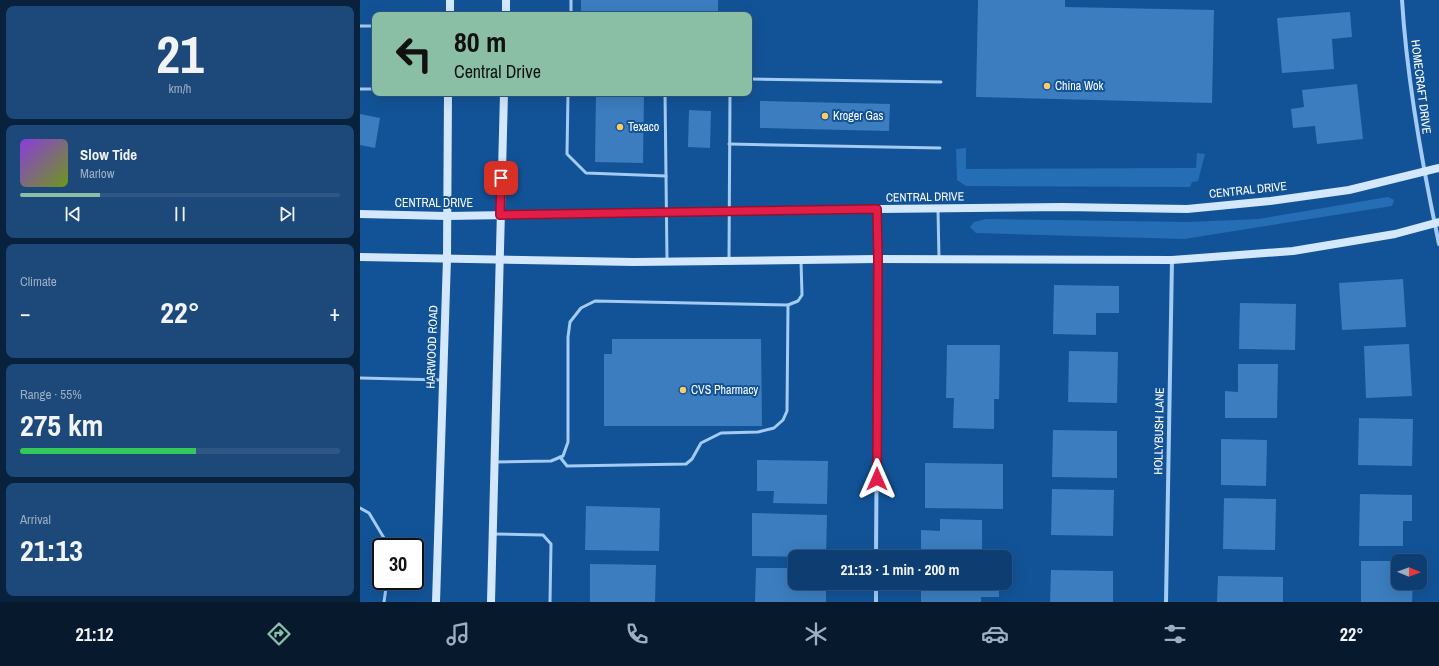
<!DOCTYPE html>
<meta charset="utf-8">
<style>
body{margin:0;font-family:"Archivo Narrow",sans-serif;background:#1c4979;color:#f1f3f6;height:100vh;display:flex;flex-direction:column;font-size:15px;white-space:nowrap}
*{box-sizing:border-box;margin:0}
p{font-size:13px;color:#9baec3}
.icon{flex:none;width:22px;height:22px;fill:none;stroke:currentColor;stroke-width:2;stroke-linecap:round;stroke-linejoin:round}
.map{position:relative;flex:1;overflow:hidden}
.side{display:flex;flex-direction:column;gap:6px;padding:6px;background:#08223e;width:360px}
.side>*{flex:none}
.hud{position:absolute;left:12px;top:12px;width:380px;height:84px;border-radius:8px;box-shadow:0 4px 16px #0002,0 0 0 1px #2e5784;background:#8abfa5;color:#111;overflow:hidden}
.needle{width:26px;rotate:91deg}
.buttons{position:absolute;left:1031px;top:554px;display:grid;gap:8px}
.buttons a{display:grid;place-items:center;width:36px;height:36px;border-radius:8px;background:#0e3e71;box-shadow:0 4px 16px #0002,0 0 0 1px #2e5784;font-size:20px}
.speed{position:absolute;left:12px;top:538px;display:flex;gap:8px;font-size:20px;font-weight:700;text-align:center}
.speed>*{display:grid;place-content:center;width:52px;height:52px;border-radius:50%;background:#0e3e71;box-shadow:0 4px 16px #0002,0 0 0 1px #2e5784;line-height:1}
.speed .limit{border:2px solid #111;border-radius:6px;background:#fff;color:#111}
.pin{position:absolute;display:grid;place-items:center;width:34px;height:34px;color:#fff;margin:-17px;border-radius:8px;box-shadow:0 2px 6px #0006}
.me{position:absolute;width:44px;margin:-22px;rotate:0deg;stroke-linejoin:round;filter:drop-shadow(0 0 3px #0008)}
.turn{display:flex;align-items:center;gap:14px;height:84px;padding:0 16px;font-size:18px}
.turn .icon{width:52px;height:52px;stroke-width:2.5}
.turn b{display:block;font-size:28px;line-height:34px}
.big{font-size:30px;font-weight:700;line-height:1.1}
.side .tile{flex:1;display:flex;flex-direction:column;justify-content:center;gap:6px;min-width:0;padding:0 14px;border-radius:8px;background:#1c4979}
.side .dial{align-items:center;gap:0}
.dial b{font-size:52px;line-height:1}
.song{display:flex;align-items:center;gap:12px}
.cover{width:48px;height:48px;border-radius:6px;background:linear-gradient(135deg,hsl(270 70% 55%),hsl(80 70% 35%))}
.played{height:4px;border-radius:2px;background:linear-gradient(90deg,#8abfa5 25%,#2e5784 25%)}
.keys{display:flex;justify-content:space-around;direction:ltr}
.heat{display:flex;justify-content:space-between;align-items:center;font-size:22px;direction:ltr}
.charge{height:6px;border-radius:3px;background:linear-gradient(90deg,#34c759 55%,#2e5784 0)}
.trip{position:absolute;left:428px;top:550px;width:224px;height:40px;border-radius:8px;background:#0e3e71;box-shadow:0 4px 16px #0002,0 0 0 1px #2e5784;font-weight:700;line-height:40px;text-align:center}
.tab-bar{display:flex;height:64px;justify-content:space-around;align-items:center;background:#06192d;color:#9baec3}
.tab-bar .icon{width:28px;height:28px}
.tab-bar .current{color:#8abfa5}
.tab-bar b{font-size:18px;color:#f1f3f6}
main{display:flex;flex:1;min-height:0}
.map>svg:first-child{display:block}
.green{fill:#256eb6}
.building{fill:#3b7dbf}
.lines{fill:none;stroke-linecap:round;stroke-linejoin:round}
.lane{stroke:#a3cbf3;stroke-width:3}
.street{stroke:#a3cbf3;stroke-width:4}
.secondary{stroke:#d3e7fd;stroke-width:8}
.route-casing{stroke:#92132f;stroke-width:10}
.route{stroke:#e11d48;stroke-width:7}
.poi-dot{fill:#ffcb65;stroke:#125397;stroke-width:1.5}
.labels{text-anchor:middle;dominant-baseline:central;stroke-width:4;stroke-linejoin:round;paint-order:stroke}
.poi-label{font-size:12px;fill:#fff;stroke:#125397;text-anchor:start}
.street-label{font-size:12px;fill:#fff;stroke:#125397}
</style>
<main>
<section class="side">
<div class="tile dial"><b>21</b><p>km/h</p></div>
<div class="tile">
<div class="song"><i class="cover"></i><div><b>Slow Tide</b><p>Marlow</p></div></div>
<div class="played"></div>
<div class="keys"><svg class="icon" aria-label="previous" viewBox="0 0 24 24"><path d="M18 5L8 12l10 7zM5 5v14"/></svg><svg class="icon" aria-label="pause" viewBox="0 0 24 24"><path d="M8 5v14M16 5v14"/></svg><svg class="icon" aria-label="next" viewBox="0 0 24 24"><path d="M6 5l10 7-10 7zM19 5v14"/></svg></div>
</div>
<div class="tile"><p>Climate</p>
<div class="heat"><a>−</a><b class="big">22°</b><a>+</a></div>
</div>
<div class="tile"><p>Range · 55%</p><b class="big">275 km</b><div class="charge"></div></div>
<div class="tile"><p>Arrival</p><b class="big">21:13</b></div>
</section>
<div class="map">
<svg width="1079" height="602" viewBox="0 0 1079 602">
<rect width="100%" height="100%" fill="#125397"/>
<g class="green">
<path d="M 606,148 L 606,169 L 836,168 L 837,153 L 845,154 L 838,181 L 832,182 L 830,187 L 606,186 L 597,180 L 596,149 Z"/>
<path d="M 1028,197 L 1034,200 L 1032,206 L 824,239 L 616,233 L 610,227 L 614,222 L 626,219 L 827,222 L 899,219 Z"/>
</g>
<g class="building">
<rect x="221" y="0" width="137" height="15"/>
<path d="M 618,0 L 705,0 L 705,7 L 854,10 L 852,103 L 616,97 Z"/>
<path d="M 990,12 L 992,37 L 972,39 L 974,69 L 922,73 L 917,18 Z"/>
<path d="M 997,84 L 1003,139 L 957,144 L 955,126 L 933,128 L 931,109 L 944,107 L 942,90 Z"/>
<path d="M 236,93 L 284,93 L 283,163 L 235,162 Z"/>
<path d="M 400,101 L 530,104 L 529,131 L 400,128 Z"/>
<path d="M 329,110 L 351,111 L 350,148 L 328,147 Z"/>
<path d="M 0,114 L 20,118 L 15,148 L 0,145 Z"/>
<path d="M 1043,279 L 1046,327 L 982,330 L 979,283 Z"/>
<path d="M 694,285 L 759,286 L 759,313 L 736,313 L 736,335 L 693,334 Z"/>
<path d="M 880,303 L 936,304 L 935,350 L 879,349 Z"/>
<path d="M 252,339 L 401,339 L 402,426 L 244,426 L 244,354 L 252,354 Z"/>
<path d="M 1049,344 L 1052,396 L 1006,398 L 1004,346 Z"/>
<path d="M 587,345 L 640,345 L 639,399 L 634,399 L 634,429 L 593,428 L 594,398 L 586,398 Z"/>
<path d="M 709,351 L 758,352 L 757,403 L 708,402 Z"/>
<path d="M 878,364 L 918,364 L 917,418 L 865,418 L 865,391 L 878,392 Z"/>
<path d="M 999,418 L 1053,419 L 1052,466 L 998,465 Z"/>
<path d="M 693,430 L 757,431 L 757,478 L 692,477 Z"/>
<path d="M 861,439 L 907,440 L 906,486 L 861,485 Z"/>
<path d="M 397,460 L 468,461 L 467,504 L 413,503 L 414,491 L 397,491 Z"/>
<path d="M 565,463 L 643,464 L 643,509 L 565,508 Z"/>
<path d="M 692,489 L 754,490 L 753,536 L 691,535 Z"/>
<path d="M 1000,494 L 1052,495 L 1052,521 L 1043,521 L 1043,546 L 999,546 Z"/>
<path d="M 864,498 L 916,499 L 915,550 L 863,549 Z"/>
<path d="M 226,506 L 300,508 L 299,551 L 225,550 Z"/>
<path d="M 392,513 L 467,515 L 466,557 L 392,556 Z"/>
<path d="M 580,519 L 622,520 L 622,557 L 561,557 L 561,530 L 580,531 Z"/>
<path d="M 1001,561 L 1038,561 L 1038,583 L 1053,583 L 1052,602 L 1001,602 Z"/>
<path d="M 230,564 L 296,565 L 295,602 L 230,602 Z"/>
<path d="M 396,568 L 435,568 L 435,583 L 466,583 L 466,602 L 395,602 Z"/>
<path d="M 691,570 L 753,571 L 753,602 L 690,602 Z"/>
<path d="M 858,576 L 923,577 L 923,602 L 857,602 Z"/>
<path d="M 561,583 L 639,583 L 639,597 L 621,597 L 621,602 L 561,602 Z"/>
</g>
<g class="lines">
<g class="lane">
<path d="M 211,15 L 211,0"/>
<path d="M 0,26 L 15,26"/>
<path d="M 389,79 L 581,82"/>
<path d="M 0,89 L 15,89"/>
<path d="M 208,93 L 207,154 L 226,173 L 306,176 L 307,260"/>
<path d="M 305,93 L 306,176"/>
<path d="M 369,144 L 580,148"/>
<path d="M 578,209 L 579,259"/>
<path d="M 369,259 L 370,93"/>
<path d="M 0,378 L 83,380"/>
<path d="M 200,457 L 207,466 L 326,464 L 332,459 L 341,443 L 361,433 L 398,432 L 414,428 L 423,420 L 427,411 L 428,305"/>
<path d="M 135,462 L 191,461 L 203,456 L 208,442 L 208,337 L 210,322 L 221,308 L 235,301 L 428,305 L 438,301 L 442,295 L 441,261"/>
<path d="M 0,508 L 9,513 L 24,538 L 25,547"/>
<path d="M 134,534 L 183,535 L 191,544 L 190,602"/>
<path d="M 24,602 L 27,581"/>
</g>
<g class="street">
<path d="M 1042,0 C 1047,82 1062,164 1079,244"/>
<path d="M 516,557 L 518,259 L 517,209"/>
<path d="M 516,602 L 516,583"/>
<path d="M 806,602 L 812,260"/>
</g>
<g class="secondary">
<path d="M 90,15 L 90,0"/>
<path d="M 146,15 L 146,0"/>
<path d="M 0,214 L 87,216 L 431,210 L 702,207 L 827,209 L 910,201 L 989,190 L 1079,168"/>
<path d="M 0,257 L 274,262 L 518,259 L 812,260 L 933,251 L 1035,234 L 1079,222"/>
<path d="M 76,602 L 87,258 L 88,93"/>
<path d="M 131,602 L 144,93"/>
</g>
</g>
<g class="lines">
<g class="route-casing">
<path id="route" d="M 141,178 L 140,215 L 517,209 L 518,259 L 517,479"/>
</g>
<use href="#route" class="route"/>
</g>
<g class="poi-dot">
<circle cx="687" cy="86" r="4"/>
<circle cx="465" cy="116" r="4"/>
<circle cx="260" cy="127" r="4"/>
<circle cx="323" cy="390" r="4"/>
</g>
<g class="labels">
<g class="poi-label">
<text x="695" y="86">China Wok</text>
<text x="473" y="116">Kroger Gas</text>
<text x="268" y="127">Texaco</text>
<text x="331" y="390">CVS Pharmacy</text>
</g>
<g class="street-label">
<text transform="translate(1061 87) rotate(83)">HOMECRAFT DRIVE</text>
<text transform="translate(888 190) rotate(-6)">CENTRAL DRIVE</text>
<text transform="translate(565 197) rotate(-1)">CENTRAL DRIVE</text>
<text x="74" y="203">CENTRAL DRIVE</text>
<text transform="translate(72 347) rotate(-88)">HARWOOD ROAD</text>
<text transform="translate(799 431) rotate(-89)">HOLLYBUSH LANE</text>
</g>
</g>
</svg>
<div class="buttons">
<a><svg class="needle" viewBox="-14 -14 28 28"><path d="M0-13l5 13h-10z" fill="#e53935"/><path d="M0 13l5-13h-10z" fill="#9baec3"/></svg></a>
</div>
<div class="speed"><div class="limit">30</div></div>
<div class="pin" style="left:141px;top:178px;background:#d93025"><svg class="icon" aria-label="arrive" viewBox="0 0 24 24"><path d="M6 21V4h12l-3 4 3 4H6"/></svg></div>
<svg class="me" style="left:517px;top:479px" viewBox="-20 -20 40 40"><path d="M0-17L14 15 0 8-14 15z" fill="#e11d48" stroke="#fff" stroke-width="4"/></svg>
<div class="trip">21:13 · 1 min · 200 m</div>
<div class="hud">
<div class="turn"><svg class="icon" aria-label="left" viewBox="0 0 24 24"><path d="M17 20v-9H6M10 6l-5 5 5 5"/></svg><div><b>80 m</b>Central Drive</div></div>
</div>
</div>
</main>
<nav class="tab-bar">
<b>21:12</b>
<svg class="icon current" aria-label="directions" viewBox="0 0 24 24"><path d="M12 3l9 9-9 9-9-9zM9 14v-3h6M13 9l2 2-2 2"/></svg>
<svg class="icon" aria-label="music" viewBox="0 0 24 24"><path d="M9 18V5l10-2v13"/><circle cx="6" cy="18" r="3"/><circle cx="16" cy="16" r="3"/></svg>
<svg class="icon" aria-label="phone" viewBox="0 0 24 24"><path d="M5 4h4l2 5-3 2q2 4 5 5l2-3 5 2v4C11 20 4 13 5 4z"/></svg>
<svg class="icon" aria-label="climate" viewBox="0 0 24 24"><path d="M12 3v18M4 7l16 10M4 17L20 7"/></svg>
<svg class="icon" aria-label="car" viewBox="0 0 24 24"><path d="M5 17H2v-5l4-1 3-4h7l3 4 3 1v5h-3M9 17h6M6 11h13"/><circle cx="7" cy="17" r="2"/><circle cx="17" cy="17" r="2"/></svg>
<svg class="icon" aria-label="filters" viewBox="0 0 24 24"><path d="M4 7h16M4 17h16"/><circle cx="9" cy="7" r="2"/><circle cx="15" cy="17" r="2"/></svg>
<b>22°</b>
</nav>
